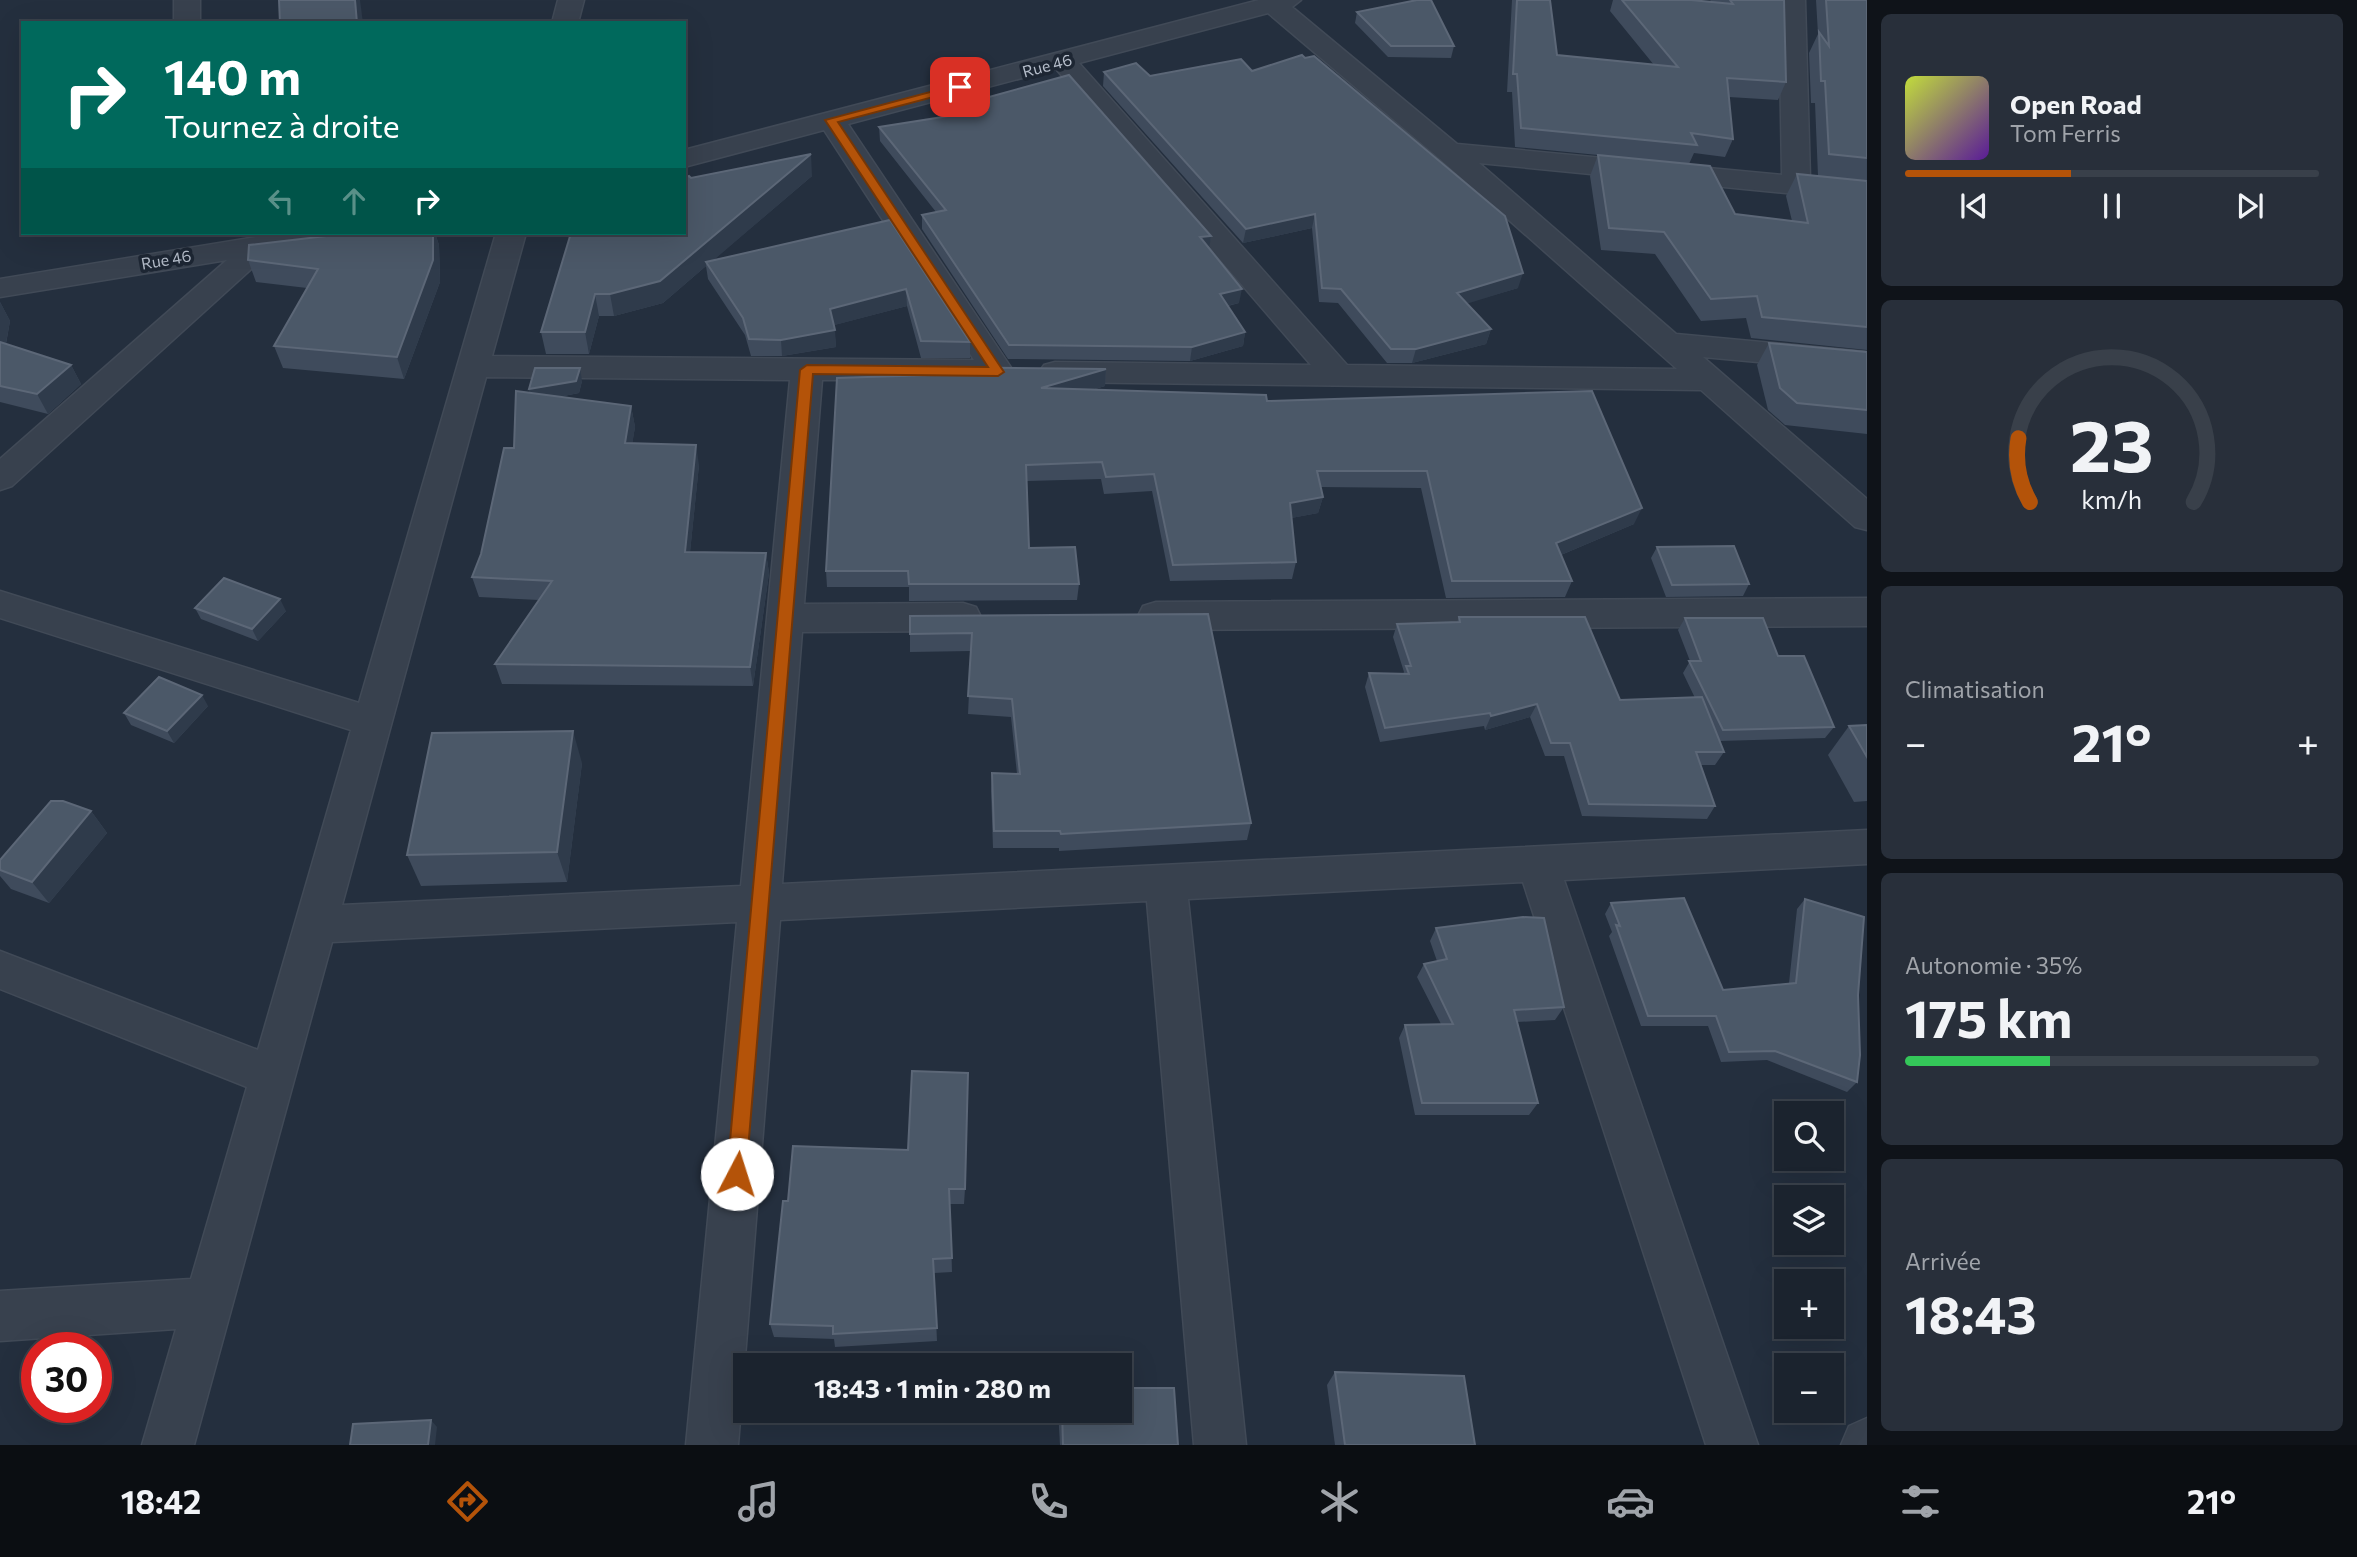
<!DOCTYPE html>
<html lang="fr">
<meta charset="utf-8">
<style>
body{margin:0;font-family:Commissioner,sans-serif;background:#282f3a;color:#f1f3f6;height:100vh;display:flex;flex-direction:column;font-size:26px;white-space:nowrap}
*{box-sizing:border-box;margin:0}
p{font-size:23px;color:#a0a4aa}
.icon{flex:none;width:38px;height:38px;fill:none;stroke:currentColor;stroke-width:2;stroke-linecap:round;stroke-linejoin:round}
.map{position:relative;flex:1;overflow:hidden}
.side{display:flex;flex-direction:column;gap:14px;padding:14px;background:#0f1319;width:490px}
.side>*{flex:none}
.guide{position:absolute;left:21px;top:21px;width:665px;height:214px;border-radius:0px;box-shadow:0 7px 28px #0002,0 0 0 2px #39404a;background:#00695c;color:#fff;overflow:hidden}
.controls{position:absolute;left:1774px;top:1101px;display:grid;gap:14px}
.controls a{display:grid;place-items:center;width:70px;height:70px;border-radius:0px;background:#1b232e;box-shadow:0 7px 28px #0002,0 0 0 2px #39404a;font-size:35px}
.speed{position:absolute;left:21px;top:1332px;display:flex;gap:14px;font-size:35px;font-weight:700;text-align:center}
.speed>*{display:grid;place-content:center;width:91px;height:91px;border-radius:50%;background:#1b232e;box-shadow:0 7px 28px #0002,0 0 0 2px #39404a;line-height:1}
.speed .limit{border:10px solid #d22;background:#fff;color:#111}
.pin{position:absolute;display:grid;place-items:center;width:60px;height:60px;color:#fff;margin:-30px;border-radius:14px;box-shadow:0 4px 10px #0006}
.me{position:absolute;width:77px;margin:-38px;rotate:5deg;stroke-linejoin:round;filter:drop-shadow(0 0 5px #0008)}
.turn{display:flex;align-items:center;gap:24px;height:147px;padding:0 28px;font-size:32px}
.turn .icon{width:91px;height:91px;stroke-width:2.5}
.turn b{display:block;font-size:49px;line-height:60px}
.lanes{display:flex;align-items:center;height:66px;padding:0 28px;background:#0003;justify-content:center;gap:35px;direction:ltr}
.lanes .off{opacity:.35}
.big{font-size:52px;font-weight:700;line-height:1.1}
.side .card{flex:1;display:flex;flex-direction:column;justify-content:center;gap:10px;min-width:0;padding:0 24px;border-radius:10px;background:#282f3a}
.side .dial{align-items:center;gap:0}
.dial svg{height:182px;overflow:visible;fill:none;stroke:#39404a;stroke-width:7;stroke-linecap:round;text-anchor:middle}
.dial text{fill:#f1f3f6;stroke:none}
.song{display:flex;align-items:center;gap:21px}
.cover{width:84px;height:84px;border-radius:10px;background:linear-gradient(135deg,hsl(70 70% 55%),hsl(270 70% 35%))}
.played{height:7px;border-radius:4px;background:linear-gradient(90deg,#b45309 40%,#39404a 40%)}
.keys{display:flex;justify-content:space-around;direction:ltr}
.heat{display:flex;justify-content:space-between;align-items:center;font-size:38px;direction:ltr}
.charge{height:10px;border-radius:5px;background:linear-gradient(90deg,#34c759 35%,#39404a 0)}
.trip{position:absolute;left:733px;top:1353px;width:399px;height:70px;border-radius:0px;background:#1b232e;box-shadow:0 7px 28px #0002,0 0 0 2px #39404a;font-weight:700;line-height:70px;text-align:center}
.tabs{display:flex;height:112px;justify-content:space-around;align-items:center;background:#0b0e12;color:#a0a4aa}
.tabs .icon{width:49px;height:49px}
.tabs .active{color:#b45309}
.tabs b{font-size:32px;color:#f1f3f6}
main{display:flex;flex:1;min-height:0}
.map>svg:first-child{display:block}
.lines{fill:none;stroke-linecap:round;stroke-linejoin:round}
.minor-casing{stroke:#414a57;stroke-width:3}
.minor{fill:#38414e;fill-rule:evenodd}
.wall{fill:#3f4b5c}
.shaded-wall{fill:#2f3b4b}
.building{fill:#4b5868;stroke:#5c6777;stroke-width:2}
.route{fill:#b45309;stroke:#753606;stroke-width:2}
.labels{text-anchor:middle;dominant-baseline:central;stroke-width:7;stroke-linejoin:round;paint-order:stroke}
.far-street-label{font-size:16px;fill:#b4bcc9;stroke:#1d2633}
</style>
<main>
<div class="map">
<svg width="1867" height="1445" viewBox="0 0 1867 1445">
<rect width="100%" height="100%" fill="#242f3e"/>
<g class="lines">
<g class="minor-casing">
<g id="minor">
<rect x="174" y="0" width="26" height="23"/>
<path d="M 558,0 L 584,0 L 578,23 L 552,23 Z"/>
<path d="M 1259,0 L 1301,0 L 1292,7 L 1457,144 L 1782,175 L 1779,0 L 1805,0 L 1810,178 L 1867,183 L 1867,201 L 1479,163 L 1676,334 L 1867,352 L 1867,372 L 1703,357 L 1867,499 L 1867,530 L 1855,527 L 1701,390 L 1055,382 L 1044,379 L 1039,372 L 1044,365 L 1055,362 L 1311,365 L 1056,69 L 848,124 L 1014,372 L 1009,379 L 998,382 L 988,380 L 822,380 L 804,604 L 963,603 L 976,607 L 981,617 L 976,627 L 963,631 L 802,632 L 782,884 L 1867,830 L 1867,864 L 1564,880 L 1758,1445 L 1706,1445 L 1523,882 L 1188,899 L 1246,1445 L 1194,1445 L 1147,901 L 780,920 L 738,1445 L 686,1445 L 737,922 L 332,942 L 194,1445 L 142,1445 L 176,1329 L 0,1341 L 0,1291 L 191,1279 L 247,1087 L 0,989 L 0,951 L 258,1050 L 351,730 L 0,618 L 0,591 L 359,703 L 496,233 L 526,233 L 492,356 L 974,360 L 824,130 L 684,167 L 684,150 ZM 1268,13 L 1439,158 L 1677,369 L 1347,365 L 1079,63 ZM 486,377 L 790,380 L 741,886 L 342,905 Z"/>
<path d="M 280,233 L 348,233 L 343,239 L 270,252 L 12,486 L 0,490 L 0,459 L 227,260 L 0,297 L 0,279 Z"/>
<path d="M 1867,598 L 1867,626 L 1156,630 L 1143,626 L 1138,616 L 1143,606 L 1156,602 Z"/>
<path d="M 1867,1418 L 1867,1445 L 1841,1445 L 1849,1426 Z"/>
</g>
</g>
<use href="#minor" class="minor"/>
</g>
<g class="wall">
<path d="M 1512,0 L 1550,0 L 1557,55 L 1654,65 L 1610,11 L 1613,0 L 1691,0 L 1712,2 L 1710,0 L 1784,0 L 1786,82 L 1778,100 L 1729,97 L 1733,139 L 1725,157 L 1694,153 L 1689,164 L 1735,214 L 1792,221 L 1786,196 L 1797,174 L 1818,176 L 1815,103 L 1811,103 L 1809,53 L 1818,34 L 1816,0 L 1867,0 L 1867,350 L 1751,338 L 1746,318 L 1701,321 L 1655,254 L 1601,250 L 1590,176 L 1598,155 L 1515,147 L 1512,92 L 1507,92 Z"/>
<path d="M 1357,12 L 1454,46 L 1451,58 L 1388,57 L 1355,23 Z"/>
<path d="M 1252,71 L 1518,288 L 1466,303 L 1491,329 L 1486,344 L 1412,363 L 1387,363 L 1338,303 L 1319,302 L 1312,228 L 1243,243 L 1103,86 L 1104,72 L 1150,76 Z"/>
<path d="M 978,100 L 1211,236 L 1209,248 L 1239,303 L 1228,306 L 1245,332 L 1243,346 L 1190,361 L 1008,359 L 922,229 L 922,215 L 936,212 L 880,141 L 879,127 L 977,112 Z"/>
<path d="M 812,176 L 713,260 L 890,220 L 970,342 L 970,358 L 921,358 L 907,306 L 834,325 L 836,347 L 782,356 L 751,356 L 745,335 L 708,279 L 706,266 L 663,303 L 614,316 L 599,316 L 589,354 L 546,354 L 541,332 L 684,233 L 691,178 Z"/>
<path d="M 352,233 L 435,233 L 439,245 L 440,282 L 404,379 L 283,368 L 274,346 L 307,288 L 256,282 L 248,260 Z"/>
<path d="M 0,302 L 10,321 L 6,344 L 71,365 L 81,384 L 48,414 L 0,402 Z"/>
<path d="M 1769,343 L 1867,352 L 1867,434 L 1785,425 L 1768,410 L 1757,365 Z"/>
<path d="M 928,367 L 1106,369 L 1105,386 L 1092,390 L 1267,401 L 1634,524 L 1561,555 L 1572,581 L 1565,597 L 1446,598 L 1421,488 L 1320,487 L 1323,497 L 1318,513 L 1291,518 L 1296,562 L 1292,579 L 1170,581 L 1152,491 L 1104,494 L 1101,479 L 1027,481 L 1029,548 L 1079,584 L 1077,600 L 909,601 L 909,587 L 827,587 L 826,571 L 928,375 Z"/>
<path d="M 582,381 L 579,393 L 559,397 L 631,406 L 635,427 L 632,444 L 699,465 L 690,552 L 766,553 L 769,573 L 753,686 L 502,684 L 495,664 L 539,600 L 479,597 L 472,577 L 481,554 L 514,448 L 530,393 L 529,389 Z"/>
<path d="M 1657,547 L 1749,584 L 1743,596 L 1666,597 L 1651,558 Z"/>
<path d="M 195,608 L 286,611 L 258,641 L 201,619 Z"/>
<path d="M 1208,614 L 1251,823 L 1247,840 L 1059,851 L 1059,848 L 993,848 L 991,791 L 992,773 L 1017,774 L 1011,717 L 968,714 L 971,651 L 910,652 L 910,616 Z"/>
<path d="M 1459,617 L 1620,700 L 1695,698 L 1683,673 L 1690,661 L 1678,630 L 1685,618 L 1778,656 L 1834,727 L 1825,738 L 1719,741 L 1724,752 L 1715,765 L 1701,765 L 1715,806 L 1707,819 L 1582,816 L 1564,756 L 1545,756 L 1530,717 L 1485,730 L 1484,726 L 1380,742 L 1365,687 L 1369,673 L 1403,674 L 1404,672 L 1393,637 L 1397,624 L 1457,622 Z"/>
<path d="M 208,706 L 174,743 L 131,725 L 124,713 Z"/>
<path d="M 1867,725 L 1867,801 L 1854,802 L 1828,755 L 1849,726 Z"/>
<path d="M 582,763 L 567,882 L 421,886 L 407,855 Z"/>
<path d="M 91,811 L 107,833 L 49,903 L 11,889 L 0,876 L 0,860 Z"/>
<path d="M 1805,899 L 1858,995 L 1857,1082 L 1847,1092 L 1767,1060 L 1721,1062 L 1708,1026 L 1641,1026 L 1609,936 L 1612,932 L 1605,914 L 1611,903 L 1723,990 L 1789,983 L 1797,909 Z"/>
<path d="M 1436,928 L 1564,1007 L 1555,1020 L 1517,1022 L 1538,1103 L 1529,1115 L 1415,1115 L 1399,1038 L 1405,1025 L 1441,1024 L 1417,977 L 1424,964 L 1437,961 L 1430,941 Z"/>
<path d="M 793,1146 L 965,1189 L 964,1204 L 950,1204 L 952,1272 L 934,1273 L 937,1341 L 835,1347 L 834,1339 L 774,1337 L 770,1324 L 788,1201 Z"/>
<path d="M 1335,1372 L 1475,1445 L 1335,1445 L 1327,1385 Z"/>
<path d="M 1058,1410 L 1120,1410 L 1178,1445 L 1060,1445 Z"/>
</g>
<g class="shaded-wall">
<path d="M 355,0 L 360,0 L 363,23 L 357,23 Z"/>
<path d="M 811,154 L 812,176 L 708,265 L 706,262 L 706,266 L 663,303 L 614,316 L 610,294 Z"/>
<path d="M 1315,214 L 1312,228 L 1243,243 L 1246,229 Z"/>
<path d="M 433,233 L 435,233 L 439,245 L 440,282 L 404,379 L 397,357 Z"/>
<path d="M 1211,236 L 1209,250 L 1200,237 Z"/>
<path d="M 1523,273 L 1518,288 L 1453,308 L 1457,293 Z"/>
<path d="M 906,289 L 907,306 L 831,326 L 830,309 Z"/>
<path d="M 1242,289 L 1239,303 L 1217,308 L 1220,294 Z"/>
<path d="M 595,294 L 599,316 L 589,354 L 585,332 Z"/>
<path d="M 0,302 L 10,321 L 3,359 L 0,354 Z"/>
<path d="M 1491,329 L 1486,344 L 1412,363 L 1416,349 Z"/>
<path d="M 835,330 L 836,347 L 782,356 L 781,340 Z"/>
<path d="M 1245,332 L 1243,346 L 1190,361 L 1192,347 Z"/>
<path d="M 71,365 L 81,384 L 48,414 L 37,394 Z"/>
<path d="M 580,368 L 582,381 L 579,393 L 532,402 L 529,389 Z"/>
<path d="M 1106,369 L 1105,386 L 1039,405 L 1041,388 Z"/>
<path d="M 631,406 L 635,427 L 629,464 L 625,443 Z"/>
<path d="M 696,445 L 699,465 L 688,572 L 685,552 Z"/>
<path d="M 1323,497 L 1318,513 L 1286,519 L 1290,503 Z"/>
<path d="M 1642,508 L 1634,524 L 1549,560 L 1556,543 Z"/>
<path d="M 766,553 L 769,573 L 753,686 L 750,667 Z"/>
<path d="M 280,599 L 286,611 L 258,641 L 252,629 Z"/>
<path d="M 202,695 L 208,706 L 174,743 L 167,731 Z"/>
<path d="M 1537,704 L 1530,717 L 1485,730 L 1491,716 Z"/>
<path d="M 573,731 L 582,763 L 567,882 L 557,852 Z"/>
<path d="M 91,811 L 107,833 L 49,903 L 32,882 Z"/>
<path d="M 431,1420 L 437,1427 L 435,1445 L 428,1445 Z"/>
</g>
<g class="building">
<path d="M 279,0 L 355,0 L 357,23 L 280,23 Z"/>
<path d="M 1417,0 L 1431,0 L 1454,46 L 1391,46 L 1357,12 Z"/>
<path d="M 1517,0 L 1550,0 L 1557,55 L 1678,67 L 1622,0 L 1691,0 L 1733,4 L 1730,0 L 1784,0 L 1786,82 L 1727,78 L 1733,139 L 1691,133 L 1697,145 L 1521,128 L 1517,74 L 1513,74 Z"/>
<path d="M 1826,0 L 1867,0 L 1867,158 L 1829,154 L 1825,81 L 1821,81 L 1819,32 L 1829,46 Z"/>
<path d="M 1302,55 L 1305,58 L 1314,56 L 1505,216 L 1523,273 L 1457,293 L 1491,329 L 1416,349 L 1391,349 L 1341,289 L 1322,288 L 1315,214 L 1246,229 L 1104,72 L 1136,63 L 1150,76 L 1241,59 L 1252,71 Z"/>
<path d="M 1069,75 L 1211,236 L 1200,237 L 1242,289 L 1220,294 L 1245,332 L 1192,347 L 1009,345 L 922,215 L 946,210 L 879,127 L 987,110 L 978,100 Z"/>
<path d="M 811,154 L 660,281 L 610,294 L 595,294 L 585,332 L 541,332 L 571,233 L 684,233 L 684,178 L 689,176 L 691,178 Z"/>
<path d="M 1598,155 L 1710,166 L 1735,214 L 1808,223 L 1797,174 L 1867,181 L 1867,327 L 1762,317 L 1757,296 L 1711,299 L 1664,232 L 1609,228 Z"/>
<path d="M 890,220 L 970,342 L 921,341 L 906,289 L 830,309 L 835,330 L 781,340 L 749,339 L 743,318 L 706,262 Z"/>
<path d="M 352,233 L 433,233 L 433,260 L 397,357 L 274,346 L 318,269 L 248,260 L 249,245 Z"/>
<path d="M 0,342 L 71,365 L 37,394 L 0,386 Z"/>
<path d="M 1769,343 L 1867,352 L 1867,410 L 1797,403 L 1780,388 Z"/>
<path d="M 928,367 L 1106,369 L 1041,388 L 1266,395 L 1267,401 L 1592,391 L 1642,508 L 1556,543 L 1572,581 L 1452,581 L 1427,471 L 1317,471 L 1323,497 L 1290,503 L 1296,562 L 1173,565 L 1154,474 L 1106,477 L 1102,462 L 1026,465 L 1029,548 L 1075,547 L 1079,584 L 909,584 L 908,571 L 826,571 L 837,378 L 930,375 Z"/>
<path d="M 535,368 L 580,368 L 576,381 L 529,389 Z"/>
<path d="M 516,391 L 631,406 L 625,443 L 696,445 L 685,552 L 766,553 L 750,667 L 495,664 L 552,581 L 472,577 L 481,554 L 504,448 L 514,448 Z"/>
<path d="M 1734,546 L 1749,584 L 1672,585 L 1657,547 Z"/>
<path d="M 224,578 L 280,599 L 252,629 L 195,608 Z"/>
<path d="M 1208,614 L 1251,823 L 1061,834 L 1060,831 L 994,831 L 992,773 L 1020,774 L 1012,699 L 968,696 L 972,633 L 910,634 L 910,616 Z"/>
<path d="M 1459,617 L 1585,617 L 1620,700 L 1702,697 L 1724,752 L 1696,752 L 1715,806 L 1589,804 L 1570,743 L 1551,743 L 1537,704 L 1491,716 L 1490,713 L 1385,728 L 1369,673 L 1409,674 L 1406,666 L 1411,666 L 1397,624 L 1460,622 Z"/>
<path d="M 1685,618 L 1763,618 L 1778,656 L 1804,656 L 1834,727 L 1723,730 L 1689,661 L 1701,661 Z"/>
<path d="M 159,677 L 202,695 L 167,731 L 124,713 Z"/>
<path d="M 1867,725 L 1867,757 L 1849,726 Z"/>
<path d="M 573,731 L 557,852 L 407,855 L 432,733 Z"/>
<path d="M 51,801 L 63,801 L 91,811 L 32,882 L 0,870 L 0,860 Z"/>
<path d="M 1684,898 L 1723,990 L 1796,983 L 1805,899 L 1864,917 L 1858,995 L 1860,1055 L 1857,1082 L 1775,1051 L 1729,1052 L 1716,1016 L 1648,1016 L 1616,925 L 1620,926 L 1611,903 Z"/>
<path d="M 1523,917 L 1544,918 L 1564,1007 L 1514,1010 L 1538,1103 L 1422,1103 L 1405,1025 L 1453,1024 L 1424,964 L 1447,959 L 1436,928 Z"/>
<path d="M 912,1071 L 968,1073 L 965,1189 L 949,1189 L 952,1258 L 933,1259 L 937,1328 L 833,1334 L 833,1326 L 770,1324 L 783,1201 L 788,1201 L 793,1146 L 908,1150 Z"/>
<path d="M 1335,1372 L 1464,1376 L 1475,1445 L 1345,1445 Z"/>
<path d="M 1120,1388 L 1174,1388 L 1178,1445 L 1063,1445 L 1062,1410 L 1120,1410 Z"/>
<path d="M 431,1420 L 428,1445 L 350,1445 L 353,1424 Z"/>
</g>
<path class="route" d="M 960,84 L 965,87 L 964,89 L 838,122 L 1004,372 L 998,376 L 813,374 L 746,1174 L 744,1180 L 737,1183 L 730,1180 L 727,1174 L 800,370 L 807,365 L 988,367 L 825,120 Z"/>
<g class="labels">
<g class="far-street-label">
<text transform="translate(1047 65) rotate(-15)">Rue 46</text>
<text transform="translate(166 259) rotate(-10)">Rue 46</text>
</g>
</g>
</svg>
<div class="controls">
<a><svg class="icon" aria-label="search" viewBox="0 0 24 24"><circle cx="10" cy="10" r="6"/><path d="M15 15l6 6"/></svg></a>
<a><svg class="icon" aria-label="layers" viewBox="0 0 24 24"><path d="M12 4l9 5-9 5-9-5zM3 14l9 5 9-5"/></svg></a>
<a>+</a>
<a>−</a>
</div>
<div class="speed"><div class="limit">30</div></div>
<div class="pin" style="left:960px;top:87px;background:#d93025"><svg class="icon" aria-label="arrive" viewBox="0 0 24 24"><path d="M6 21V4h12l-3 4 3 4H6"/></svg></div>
<svg class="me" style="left:737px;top:1174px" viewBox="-20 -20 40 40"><circle r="19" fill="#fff"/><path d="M0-13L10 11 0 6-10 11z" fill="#b45309"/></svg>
<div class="trip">18:43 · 1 min · 280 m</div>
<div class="guide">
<div class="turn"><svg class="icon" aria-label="right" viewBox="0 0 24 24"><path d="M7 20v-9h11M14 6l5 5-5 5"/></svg><div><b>140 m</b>Tournez à droite</div></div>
<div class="lanes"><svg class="icon off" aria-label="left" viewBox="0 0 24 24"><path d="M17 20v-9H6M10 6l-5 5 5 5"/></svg><svg class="icon off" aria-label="ahead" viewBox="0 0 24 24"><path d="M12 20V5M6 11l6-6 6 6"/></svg><svg class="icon" aria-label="right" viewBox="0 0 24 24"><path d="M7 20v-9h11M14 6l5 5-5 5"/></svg></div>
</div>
</div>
<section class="side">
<div class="card">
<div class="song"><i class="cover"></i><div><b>Open Road</b><p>Tom Ferris</p></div></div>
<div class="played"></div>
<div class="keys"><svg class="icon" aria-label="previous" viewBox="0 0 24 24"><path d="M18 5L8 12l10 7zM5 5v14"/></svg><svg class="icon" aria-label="pause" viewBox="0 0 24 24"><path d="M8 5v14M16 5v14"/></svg><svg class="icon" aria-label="next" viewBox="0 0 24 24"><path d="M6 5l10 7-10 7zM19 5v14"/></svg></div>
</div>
<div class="card dial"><svg viewBox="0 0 100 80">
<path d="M14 69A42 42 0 1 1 86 69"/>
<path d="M14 69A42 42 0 0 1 9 41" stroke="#b45309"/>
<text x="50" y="56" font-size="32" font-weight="700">23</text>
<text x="50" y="72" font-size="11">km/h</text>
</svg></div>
<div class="card"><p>Climatisation</p>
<div class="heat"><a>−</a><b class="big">21°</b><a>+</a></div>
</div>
<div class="card"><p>Autonomie · 35%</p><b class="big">175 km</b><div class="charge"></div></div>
<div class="card"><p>Arrivée</p><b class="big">18:43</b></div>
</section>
</main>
<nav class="tabs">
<b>18:42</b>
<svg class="icon active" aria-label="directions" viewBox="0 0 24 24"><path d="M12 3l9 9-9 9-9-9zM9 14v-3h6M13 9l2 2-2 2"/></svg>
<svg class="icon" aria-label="music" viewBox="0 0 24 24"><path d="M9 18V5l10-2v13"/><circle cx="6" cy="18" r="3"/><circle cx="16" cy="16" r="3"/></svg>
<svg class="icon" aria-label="phone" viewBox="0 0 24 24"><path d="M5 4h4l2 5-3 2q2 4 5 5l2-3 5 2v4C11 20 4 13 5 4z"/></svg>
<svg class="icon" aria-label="climate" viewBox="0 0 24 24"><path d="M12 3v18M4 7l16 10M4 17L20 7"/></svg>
<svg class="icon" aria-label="car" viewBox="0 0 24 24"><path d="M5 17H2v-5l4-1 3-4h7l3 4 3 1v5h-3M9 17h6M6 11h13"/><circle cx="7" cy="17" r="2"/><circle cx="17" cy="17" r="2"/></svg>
<svg class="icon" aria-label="filters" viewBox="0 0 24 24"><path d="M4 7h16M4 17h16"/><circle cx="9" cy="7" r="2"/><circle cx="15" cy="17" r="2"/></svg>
<b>21°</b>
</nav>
